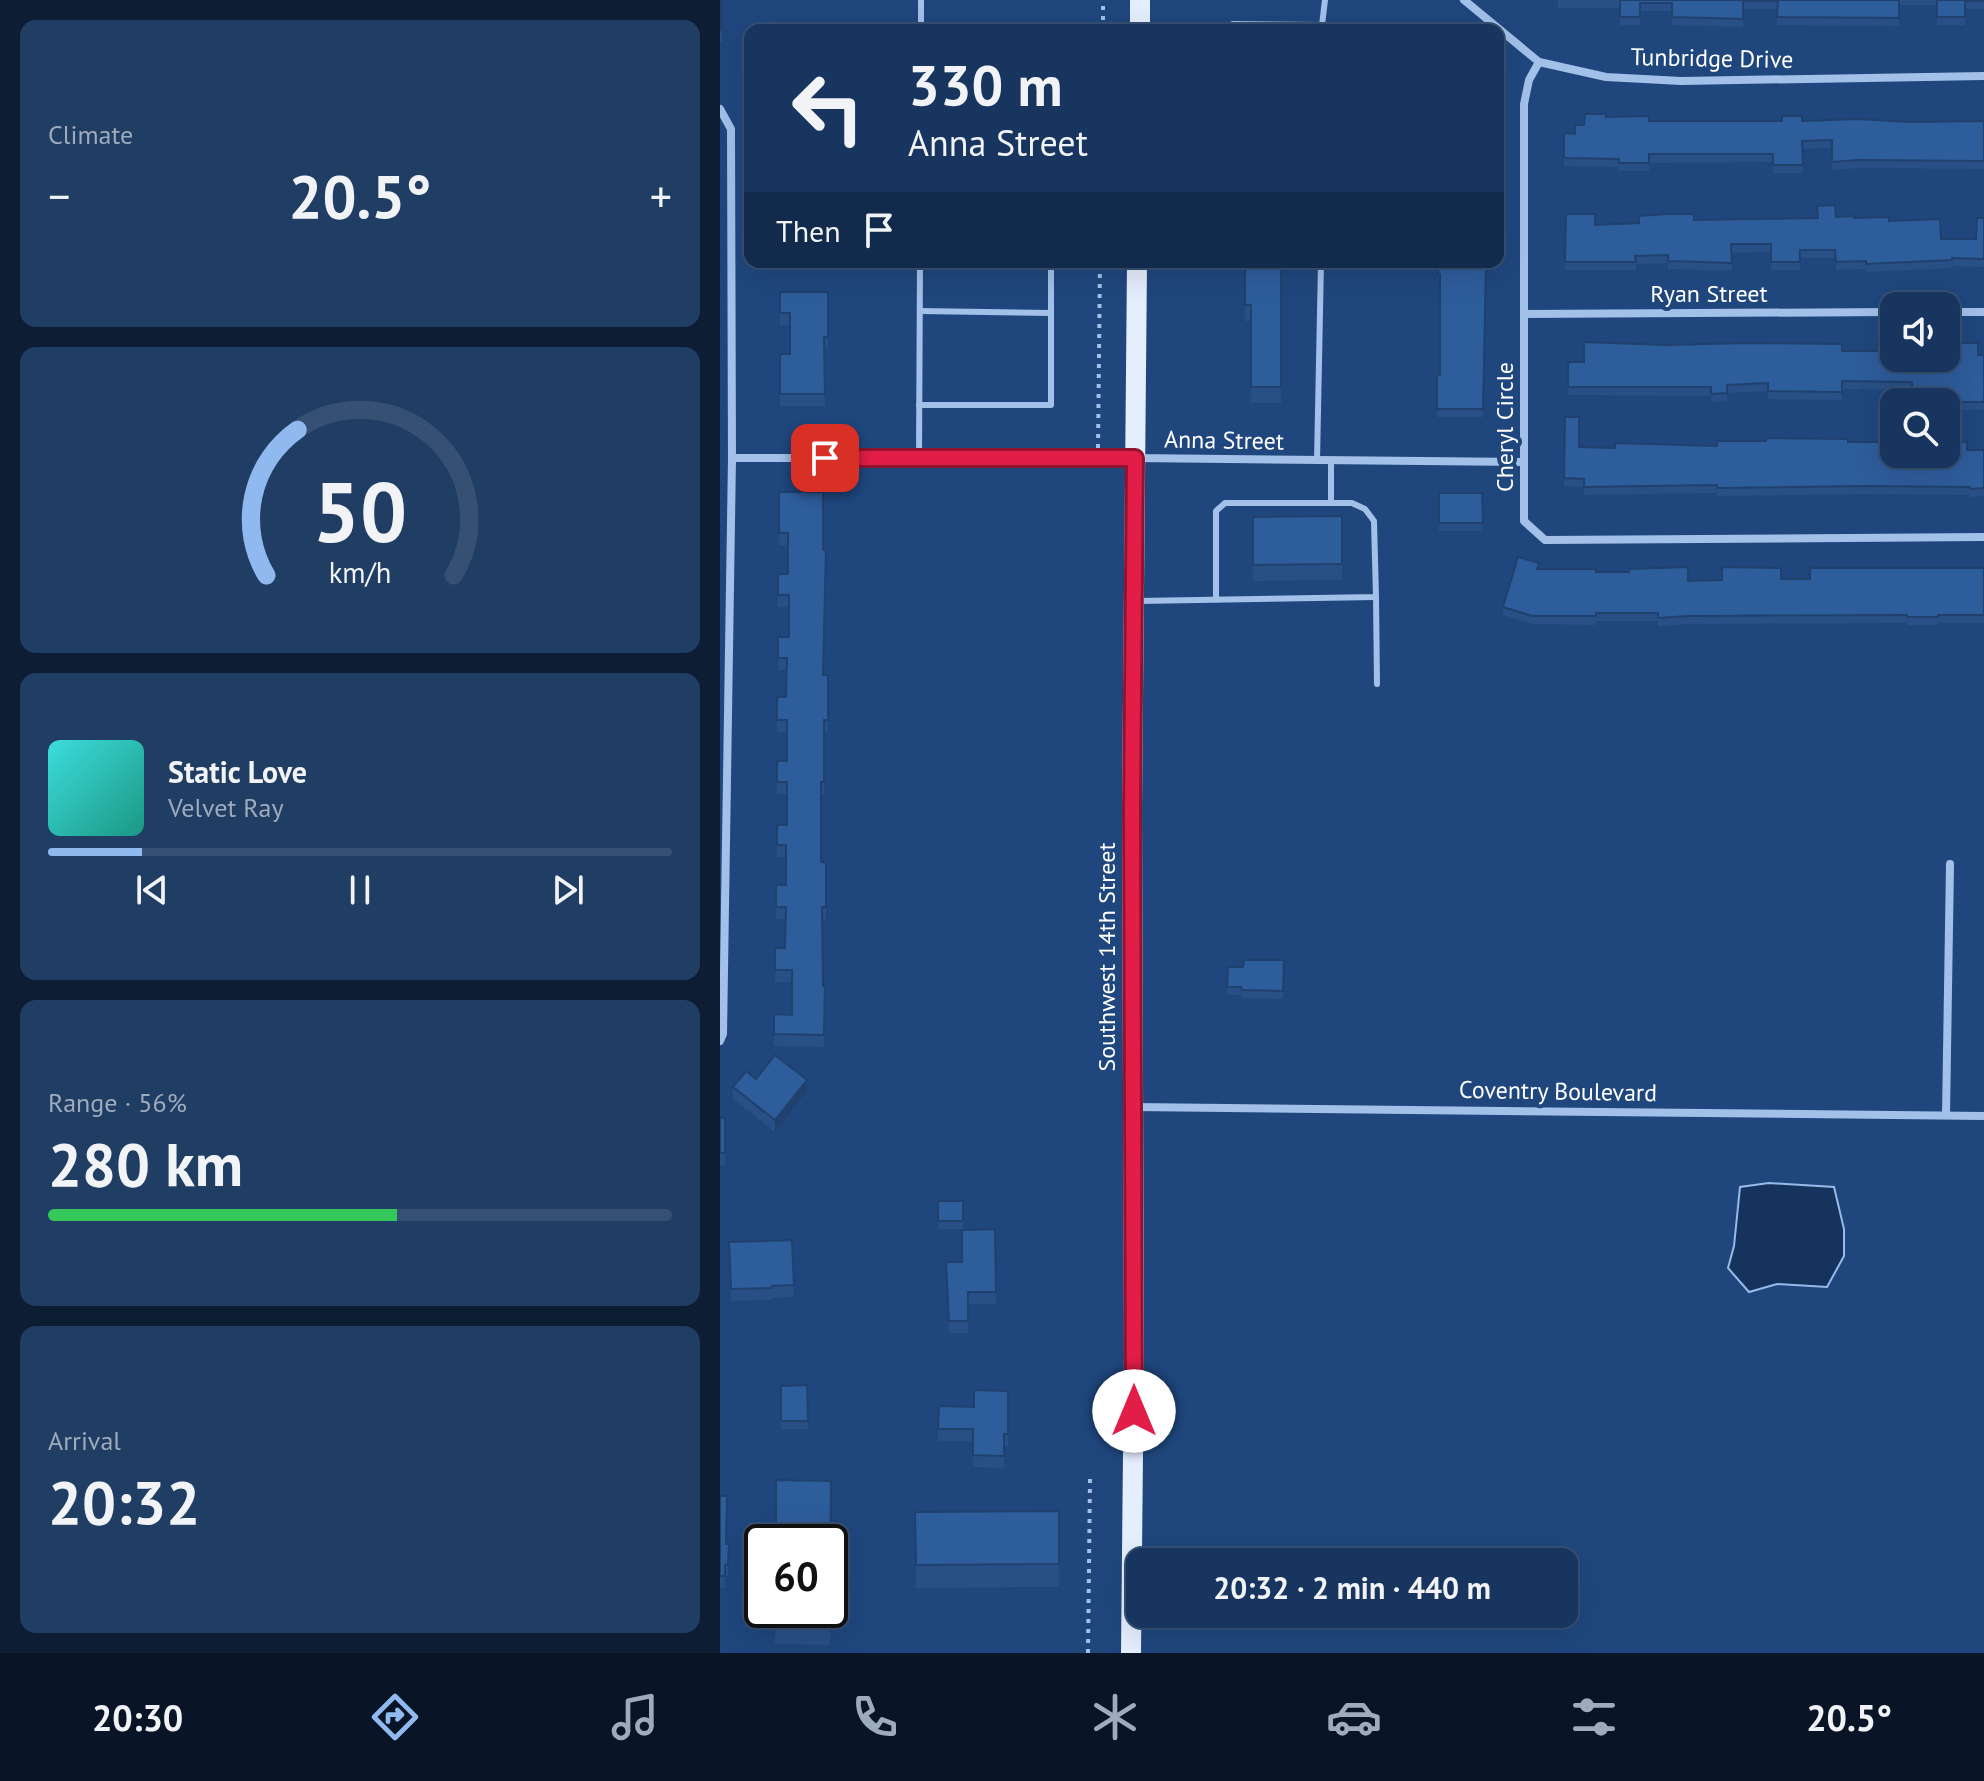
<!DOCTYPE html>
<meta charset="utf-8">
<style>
body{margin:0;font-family:"PT Sans",sans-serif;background:#203d64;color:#f1f3f6;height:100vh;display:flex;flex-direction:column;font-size:30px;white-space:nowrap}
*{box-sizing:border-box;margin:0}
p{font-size:26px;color:#9eabbc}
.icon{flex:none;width:44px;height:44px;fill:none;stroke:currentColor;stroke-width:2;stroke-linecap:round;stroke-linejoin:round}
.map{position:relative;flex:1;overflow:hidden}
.panel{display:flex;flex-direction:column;gap:20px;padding:20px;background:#0d1d34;width:720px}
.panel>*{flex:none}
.banner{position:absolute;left:24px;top:24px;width:760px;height:244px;border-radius:16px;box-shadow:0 8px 32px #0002,0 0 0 2px #365073;background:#17355e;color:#f1f3f6;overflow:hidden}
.controls{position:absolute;left:1160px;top:292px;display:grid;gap:16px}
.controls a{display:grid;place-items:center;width:80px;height:80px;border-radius:16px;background:#17355e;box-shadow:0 8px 32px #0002,0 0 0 2px #365073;font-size:40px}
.speed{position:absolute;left:24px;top:1524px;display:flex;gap:16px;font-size:40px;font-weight:700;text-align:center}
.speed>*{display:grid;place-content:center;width:104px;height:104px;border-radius:50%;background:#17355e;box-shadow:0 8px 32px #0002,0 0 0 2px #365073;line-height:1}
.speed .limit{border:4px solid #111;border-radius:12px;background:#fff;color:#111}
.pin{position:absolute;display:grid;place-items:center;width:68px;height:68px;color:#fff;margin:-34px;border-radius:16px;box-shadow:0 4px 12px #0006}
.me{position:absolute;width:88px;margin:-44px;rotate:0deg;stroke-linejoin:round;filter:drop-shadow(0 0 6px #0008)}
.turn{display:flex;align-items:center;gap:28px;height:168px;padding:0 32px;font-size:36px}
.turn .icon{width:104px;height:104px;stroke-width:2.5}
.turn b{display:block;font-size:56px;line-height:68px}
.then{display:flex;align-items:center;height:76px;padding:0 32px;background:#0003;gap:16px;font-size:30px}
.big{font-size:60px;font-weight:700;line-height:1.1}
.panel .tile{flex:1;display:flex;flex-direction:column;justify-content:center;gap:12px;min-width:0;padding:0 28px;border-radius:16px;background:#203d64}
.panel .dial{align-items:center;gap:0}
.dial svg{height:208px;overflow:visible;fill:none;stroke:#365073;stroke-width:7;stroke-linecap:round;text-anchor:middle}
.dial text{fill:#f1f3f6;stroke:none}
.song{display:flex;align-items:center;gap:24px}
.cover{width:96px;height:96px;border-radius:12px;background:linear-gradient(135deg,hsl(180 70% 55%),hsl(170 70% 35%))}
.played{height:8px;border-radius:4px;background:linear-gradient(90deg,#90b9f0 15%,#365073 15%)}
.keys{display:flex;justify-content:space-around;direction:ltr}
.heat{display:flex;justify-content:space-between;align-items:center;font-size:44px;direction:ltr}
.charge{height:12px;border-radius:6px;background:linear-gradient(90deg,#34c759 56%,#365073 0)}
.trip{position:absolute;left:406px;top:1548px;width:452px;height:80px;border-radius:16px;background:#17355e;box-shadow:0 8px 32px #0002,0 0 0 2px #365073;font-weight:700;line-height:80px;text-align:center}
.tab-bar{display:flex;height:128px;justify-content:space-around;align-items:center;background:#091526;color:#9eabbc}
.tab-bar .icon{width:56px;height:56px}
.tab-bar .selected{color:#90b9f0}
.tab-bar b{font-size:36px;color:#f1f3f6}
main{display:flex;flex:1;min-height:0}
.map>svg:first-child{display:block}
.water{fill:#15335d;stroke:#96bbe9;stroke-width:2}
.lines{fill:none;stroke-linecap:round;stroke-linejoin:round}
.path{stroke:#a2c0e8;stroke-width:4;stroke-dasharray:4 6;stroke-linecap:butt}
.lane{stroke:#a2c0e8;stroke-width:6}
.street{stroke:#a2c0e8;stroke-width:8}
.primary{stroke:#e5eefd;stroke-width:20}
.wall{fill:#285086}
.shaded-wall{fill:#20416d}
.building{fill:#2e5d9c;stroke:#20416d;stroke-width:2}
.route-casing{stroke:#92132f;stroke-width:20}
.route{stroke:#e11d48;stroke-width:14}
.labels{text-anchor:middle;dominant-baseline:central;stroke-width:8;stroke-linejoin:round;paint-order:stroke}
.street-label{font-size:24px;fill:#fff;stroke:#1f477e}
</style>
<main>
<section class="panel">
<div class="tile"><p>Climate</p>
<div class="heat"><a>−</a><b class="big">20.5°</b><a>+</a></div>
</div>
<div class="tile dial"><svg viewBox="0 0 100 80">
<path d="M14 69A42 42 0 1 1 86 69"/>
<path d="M14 69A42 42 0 0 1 26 13" stroke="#90b9f0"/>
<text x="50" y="56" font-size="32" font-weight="700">50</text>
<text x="50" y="72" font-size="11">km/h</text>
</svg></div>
<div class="tile">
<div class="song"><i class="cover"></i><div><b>Static Love</b><p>Velvet Ray</p></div></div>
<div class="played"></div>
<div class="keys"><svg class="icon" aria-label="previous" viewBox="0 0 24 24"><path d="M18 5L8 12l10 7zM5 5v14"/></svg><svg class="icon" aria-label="pause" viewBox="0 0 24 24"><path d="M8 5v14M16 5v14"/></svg><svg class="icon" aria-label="next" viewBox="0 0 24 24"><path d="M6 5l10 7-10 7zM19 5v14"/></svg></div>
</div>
<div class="tile"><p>Range · 56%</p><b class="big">280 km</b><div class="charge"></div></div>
<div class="tile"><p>Arrival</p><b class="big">20:32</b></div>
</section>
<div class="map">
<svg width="1264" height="1653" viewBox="0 0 1264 1653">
<rect width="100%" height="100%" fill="#1f477e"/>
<path class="water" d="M 1049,1183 L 1114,1187 L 1124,1229 L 1124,1256 L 1107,1287 L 1057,1284 L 1029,1292 L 1008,1268 L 1014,1246 L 1020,1187 Z"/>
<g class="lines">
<g class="path">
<path d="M 383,30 L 383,0"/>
<path d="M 378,448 L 380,262"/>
<path d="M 368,1653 L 370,1479"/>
</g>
<g class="lane">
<path d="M 201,25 L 271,26"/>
<path d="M 294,26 L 331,26 L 331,30"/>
<path d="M 201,30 L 201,0"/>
<path d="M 513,30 L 513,24 L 602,25 L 605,0"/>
<path d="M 200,311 L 331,313"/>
<path d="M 199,405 L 331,405 L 331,262"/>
<path d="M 199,458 L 200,262"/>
<path d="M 597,461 L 601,262"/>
<path d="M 611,461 L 611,502"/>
<path d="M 656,597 L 657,684"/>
<path d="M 418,601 L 656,597 L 654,521 L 645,509 L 632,503 L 505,503 L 496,511 L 496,600"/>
</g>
<g class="street">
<path d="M 744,0 L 819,62 L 886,77 L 961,81 L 1264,76"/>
<path d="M 819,62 L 809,80 L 804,104 L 804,521 L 825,540 L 1264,537"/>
<path d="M 0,109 L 11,129 L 12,458 L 3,1034 L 0,1041"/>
<path d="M 1226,312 L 1264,312"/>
<path d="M 804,314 L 1174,312"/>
<path d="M 12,458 L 415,458 L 803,462"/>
<path d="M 413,1107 L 1264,1116"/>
<path d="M 1226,1115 L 1230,864"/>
</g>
<g class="primary">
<path d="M 420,30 L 420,0"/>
<path d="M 411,1653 L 414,1354 L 412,808 L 417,262"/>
</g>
</g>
<g class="wall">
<rect x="0" y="0" width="2" height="42"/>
<path d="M 838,0 L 1264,0 L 1264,9 L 1245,9 L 1245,25 L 1217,25 L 1217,5 L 1179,5 L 1179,26 L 1057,25 L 1057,9 L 1023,9 L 1023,27 L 952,25 L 952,11 L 920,11 L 920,25 L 900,25 L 900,8 L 838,8 Z"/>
<path d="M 886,117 L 929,121 L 987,122 L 1264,121 L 1264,169 L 1138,168 L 1112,170 L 1112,148 L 1082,149 L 1083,173 L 1053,173 L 1053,162 L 929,163 L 929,171 L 899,171 L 899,167 L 844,166 L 844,133 L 855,134 L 864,125 Z"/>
<path d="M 846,214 L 875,225 L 974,220 L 1116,217 L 1169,221 L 1221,239 L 1256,239 L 1264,218 L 1264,267 L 1232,266 L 1232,268 L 1146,272 L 1146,269 L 1116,270 L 1115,258 L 1080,258 L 1080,270 L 1051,270 L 1051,252 L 1011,253 L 1012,271 L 948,269 L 948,263 L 916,264 L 916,270 L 845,270 Z"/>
<path d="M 525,262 L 561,262 L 561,403 L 531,403 L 531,321 L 525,321 Z"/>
<path d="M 719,262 L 766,262 L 763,417 L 717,417 L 717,375 L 720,375 L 720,282 L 718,282 Z"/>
<path d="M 60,292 L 108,292 L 108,349 L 104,349 L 105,406 L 60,406 L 60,354 L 70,354 L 70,325 L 60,325 Z"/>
<path d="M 1122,351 L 1264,355 L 1264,410 L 1239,410 L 1239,403 L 1192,402 L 1192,390 L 1122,389 L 1122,400 L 1048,399 L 1048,391 L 1007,393 L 1007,401 L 991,402 L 991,396 L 848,395 L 848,362 Z"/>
<path d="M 845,417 L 859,447 L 895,448 L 1128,442 L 1264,450 L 1264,496 L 1250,497 L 1250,495 L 1142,494 L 997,496 L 997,493 L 864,495 L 864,487 L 844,486 Z"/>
<path d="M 59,492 L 103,675 L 108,675 L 108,732 L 104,732 L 104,794 L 101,794 L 101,862 L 106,863 L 106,919 L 102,919 L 103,986 L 105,986 L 104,1047 L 54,1046 L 54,1014 L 72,1015 L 72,982 L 55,982 L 55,948 L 65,948 L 65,919 L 56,919 L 56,885 L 66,885 L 66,857 L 57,857 L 57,825 L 67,825 L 67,794 L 57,794 L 57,761 L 67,761 L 67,732 L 57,732 L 57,697 L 66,697 L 67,670 L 58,670 L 58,637 L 69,637 L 69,607 L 58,607 L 58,574 L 68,574 L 68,545 L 59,545 Z"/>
<path d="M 719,493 L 762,493 L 763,531 L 719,531 Z"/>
<path d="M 622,516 L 622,580 L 533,581 L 533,517 Z"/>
<path d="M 1264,568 L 1264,623 L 1218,623 L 1218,625 L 1187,625 L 1187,623 L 969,624 L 938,626 L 938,621 L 876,621 L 876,625 L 812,624 L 783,615 L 783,607 L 819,569 L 876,572 L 968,581 L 1090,579 Z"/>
<path d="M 564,960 L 563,999 L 522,998 L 521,995 L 507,995 L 508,967 L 523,967 Z"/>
<path d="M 36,1079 L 87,1091 L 55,1132 L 13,1099 L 13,1087 Z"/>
<rect x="0" y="1118" width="5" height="47"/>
<rect x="218" y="1201" width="25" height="28"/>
<path d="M 275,1229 L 276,1304 L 248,1304 L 248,1333 L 229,1333 L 226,1262 L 242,1262 Z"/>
<path d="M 72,1240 L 74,1297 L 52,1298 L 52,1300 L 11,1301 L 9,1242 Z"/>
<path d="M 87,1385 L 88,1429 L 61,1429 L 61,1386 Z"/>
<path d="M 288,1391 L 288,1446 L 284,1446 L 284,1468 L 253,1467 L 253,1441 L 218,1441 L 218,1429 L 254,1407 Z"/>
<path d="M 111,1481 L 110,1645 L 55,1644 L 55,1610 Z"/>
<path d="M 0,1496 L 6,1544 L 9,1544 L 8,1576 L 5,1576 L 5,1588 L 0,1588 Z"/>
<path d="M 339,1511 L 339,1587 L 196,1588 L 195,1512 Z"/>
</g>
<path class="shaded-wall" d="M 87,1080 L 87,1091 L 55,1132 L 55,1120 Z"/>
<g class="building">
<rect x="0" y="0" width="2" height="30"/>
<path d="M 900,0 L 1179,0 L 1179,18 L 1057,17 L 1058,1 L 1023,1 L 1023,19 L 952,17 L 952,3 L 920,3 L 920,17 L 900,17 Z"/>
<path d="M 1217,0 L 1264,0 L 1264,1 L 1245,1 L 1245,17 L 1217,17 Z"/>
<path d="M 264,23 L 300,24 L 300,30 L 264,30 Z"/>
<path d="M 865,114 L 886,114 L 886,117 L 929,116 L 929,121 L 1062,121 L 1062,116 L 1082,116 L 1082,121 L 1137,119 L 1189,122 L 1264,121 L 1264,161 L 1138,160 L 1112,162 L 1112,140 L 1082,141 L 1083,165 L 1053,165 L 1053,154 L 929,154 L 929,163 L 899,163 L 899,159 L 844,158 L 844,133 L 855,134 L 855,125 L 864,125 Z"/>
<path d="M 1115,205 L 1116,217 L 1134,216 L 1134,218 L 1169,217 L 1169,221 L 1220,219 L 1221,239 L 1256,239 L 1257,218 L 1264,218 L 1264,259 L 1232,258 L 1232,260 L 1146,264 L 1146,261 L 1116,262 L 1115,250 L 1080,250 L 1080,262 L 1051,262 L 1051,244 L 1011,244 L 1012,263 L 948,261 L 948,255 L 915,256 L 916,262 L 845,262 L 846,214 L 875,214 L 875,225 L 919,223 L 919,216 L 948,214 L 974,214 L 974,220 L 1098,218 L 1097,206 Z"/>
<path d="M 525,262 L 561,262 L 561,387 L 531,387 L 531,305 L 525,305 Z"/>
<path d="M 719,262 L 766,262 L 763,409 L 717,409 L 717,375 L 720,375 L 720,274 L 718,274 Z"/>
<path d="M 60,292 L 108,292 L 108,337 L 104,337 L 105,394 L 60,394 L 60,354 L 70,354 L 70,313 L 60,313 Z"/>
<path d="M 864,342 L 945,345 L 1024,343 L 1122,344 L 1122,351 L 1158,351 L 1158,343 L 1174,343 L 1174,358 L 1226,358 L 1226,343 L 1258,343 L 1258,355 L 1264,355 L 1264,402 L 1239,402 L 1239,395 L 1192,395 L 1192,382 L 1122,381 L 1122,392 L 1048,391 L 1048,383 L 1007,385 L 1007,393 L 991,394 L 991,387 L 848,387 L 848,362 L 864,362 Z"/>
<path d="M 845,417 L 859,417 L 859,447 L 895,448 L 895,443 L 997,446 L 997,441 L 1046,441 L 1046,438 L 1128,439 L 1128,442 L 1174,442 L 1174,454 L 1226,454 L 1226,444 L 1231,444 L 1231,442 L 1247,442 L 1247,450 L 1264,450 L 1264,488 L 1250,489 L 1250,487 L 1142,486 L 997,488 L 997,485 L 864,487 L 864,479 L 844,478 Z"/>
<path d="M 59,492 L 103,492 L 103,550 L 106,550 L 103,675 L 108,675 L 108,720 L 104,720 L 104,782 L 101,782 L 101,862 L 106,863 L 106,907 L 102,907 L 103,986 L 105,986 L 104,1035 L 54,1034 L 54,1014 L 72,1015 L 72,970 L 55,970 L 55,948 L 65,948 L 66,907 L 56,907 L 56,885 L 66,885 L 66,845 L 57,845 L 57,825 L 67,825 L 67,782 L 57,782 L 57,761 L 67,761 L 67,720 L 57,720 L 57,697 L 66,697 L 67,658 L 58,658 L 58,637 L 69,637 L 69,595 L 58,595 L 58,574 L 68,574 L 68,533 L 59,533 Z"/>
<path d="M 719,493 L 762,493 L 763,523 L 719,523 Z"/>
<path d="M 622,516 L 622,564 L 533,565 L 533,517 Z"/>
<path d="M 798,557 L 819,563 L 817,569 L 876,569 L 876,572 L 909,572 L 909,569 L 968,567 L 968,581 L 1002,580 L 1002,567 L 1061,568 L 1061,579 L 1090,579 L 1090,568 L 1264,568 L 1264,615 L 1218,615 L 1218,617 L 1187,617 L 1187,615 L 969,616 L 938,618 L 938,613 L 876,613 L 876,616 L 812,616 L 783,607 Z"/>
<path d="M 524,960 L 564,960 L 563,991 L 522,990 L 521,987 L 507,987 L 508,967 L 523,967 Z"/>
<path d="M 55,1055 L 87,1080 L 55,1120 L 13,1087 L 26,1071 L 36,1079 Z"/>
<rect x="0" y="1118" width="5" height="35"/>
<rect x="218" y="1201" width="25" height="20"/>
<path d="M 275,1229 L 276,1292 L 248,1292 L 248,1321 L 229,1321 L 226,1262 L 242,1262 L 242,1230 Z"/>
<path d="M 72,1240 L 74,1285 L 52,1286 L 52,1288 L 11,1289 L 9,1242 Z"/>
<path d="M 87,1385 L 88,1421 L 61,1421 L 61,1386 Z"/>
<path d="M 254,1390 L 288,1391 L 288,1434 L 284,1434 L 284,1456 L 253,1455 L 253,1429 L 218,1429 L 219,1406 L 254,1407 Z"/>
<path d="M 56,1480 L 111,1481 L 110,1610 L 110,1542 L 56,1542 Z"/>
<path d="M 0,1496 L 7,1496 L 6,1544 L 9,1544 L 8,1564 L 5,1565 L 5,1576 L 0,1576 Z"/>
<path d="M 339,1511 L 339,1564 L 196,1565 L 195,1512 Z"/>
<rect x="55" y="1610" width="55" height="12"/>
</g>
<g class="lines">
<g class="route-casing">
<path id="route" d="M 105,458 L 415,458 L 412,808 L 414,1411"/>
</g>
<use href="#route" class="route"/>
</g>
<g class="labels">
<g class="street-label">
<text transform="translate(992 58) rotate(1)">Tunbridge Drive</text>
<text x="989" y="293">Ryan Street</text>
<text transform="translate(784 427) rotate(-90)">Cheryl Circle</text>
<text transform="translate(504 440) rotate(1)">Anna Street</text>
<text transform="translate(386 957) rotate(-90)">Southwest 14th Street</text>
<text transform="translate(838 1091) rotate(1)">Coventry Boulevard</text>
</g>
</g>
</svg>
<div class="controls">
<a><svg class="icon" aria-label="sound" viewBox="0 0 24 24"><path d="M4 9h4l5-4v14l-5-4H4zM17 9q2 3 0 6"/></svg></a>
<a><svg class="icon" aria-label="search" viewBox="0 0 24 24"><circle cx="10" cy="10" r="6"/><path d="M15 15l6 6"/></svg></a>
</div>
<div class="speed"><div class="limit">60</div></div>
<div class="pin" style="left:105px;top:458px;background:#d93025"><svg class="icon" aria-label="arrive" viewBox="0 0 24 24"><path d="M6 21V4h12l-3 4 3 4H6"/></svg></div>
<svg class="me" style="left:414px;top:1411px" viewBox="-20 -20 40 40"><circle r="19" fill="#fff"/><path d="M0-13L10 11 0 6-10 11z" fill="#e11d48"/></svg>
<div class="trip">20:32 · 2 min · 440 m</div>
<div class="banner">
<div class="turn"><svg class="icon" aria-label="left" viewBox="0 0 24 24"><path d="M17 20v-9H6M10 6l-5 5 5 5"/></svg><div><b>330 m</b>Anna Street</div></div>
<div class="then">Then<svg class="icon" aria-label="arrive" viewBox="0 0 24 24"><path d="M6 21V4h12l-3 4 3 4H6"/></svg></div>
</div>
</div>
</main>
<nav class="tab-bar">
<b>20:30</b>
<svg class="icon selected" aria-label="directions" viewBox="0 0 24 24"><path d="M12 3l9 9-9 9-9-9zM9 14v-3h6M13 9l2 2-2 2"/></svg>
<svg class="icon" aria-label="music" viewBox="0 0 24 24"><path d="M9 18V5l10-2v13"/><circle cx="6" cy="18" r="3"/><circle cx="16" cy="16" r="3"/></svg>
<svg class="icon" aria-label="phone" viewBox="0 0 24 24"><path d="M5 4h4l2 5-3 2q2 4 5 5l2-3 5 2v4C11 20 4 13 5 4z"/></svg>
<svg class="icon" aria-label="climate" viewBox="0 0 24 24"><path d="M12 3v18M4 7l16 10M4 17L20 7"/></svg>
<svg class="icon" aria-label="car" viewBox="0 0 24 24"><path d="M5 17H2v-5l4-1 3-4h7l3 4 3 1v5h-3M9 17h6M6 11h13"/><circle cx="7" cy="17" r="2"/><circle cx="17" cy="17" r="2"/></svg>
<svg class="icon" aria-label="filters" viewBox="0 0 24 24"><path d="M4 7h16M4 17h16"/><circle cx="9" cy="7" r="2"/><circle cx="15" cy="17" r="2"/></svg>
<b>20.5°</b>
</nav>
